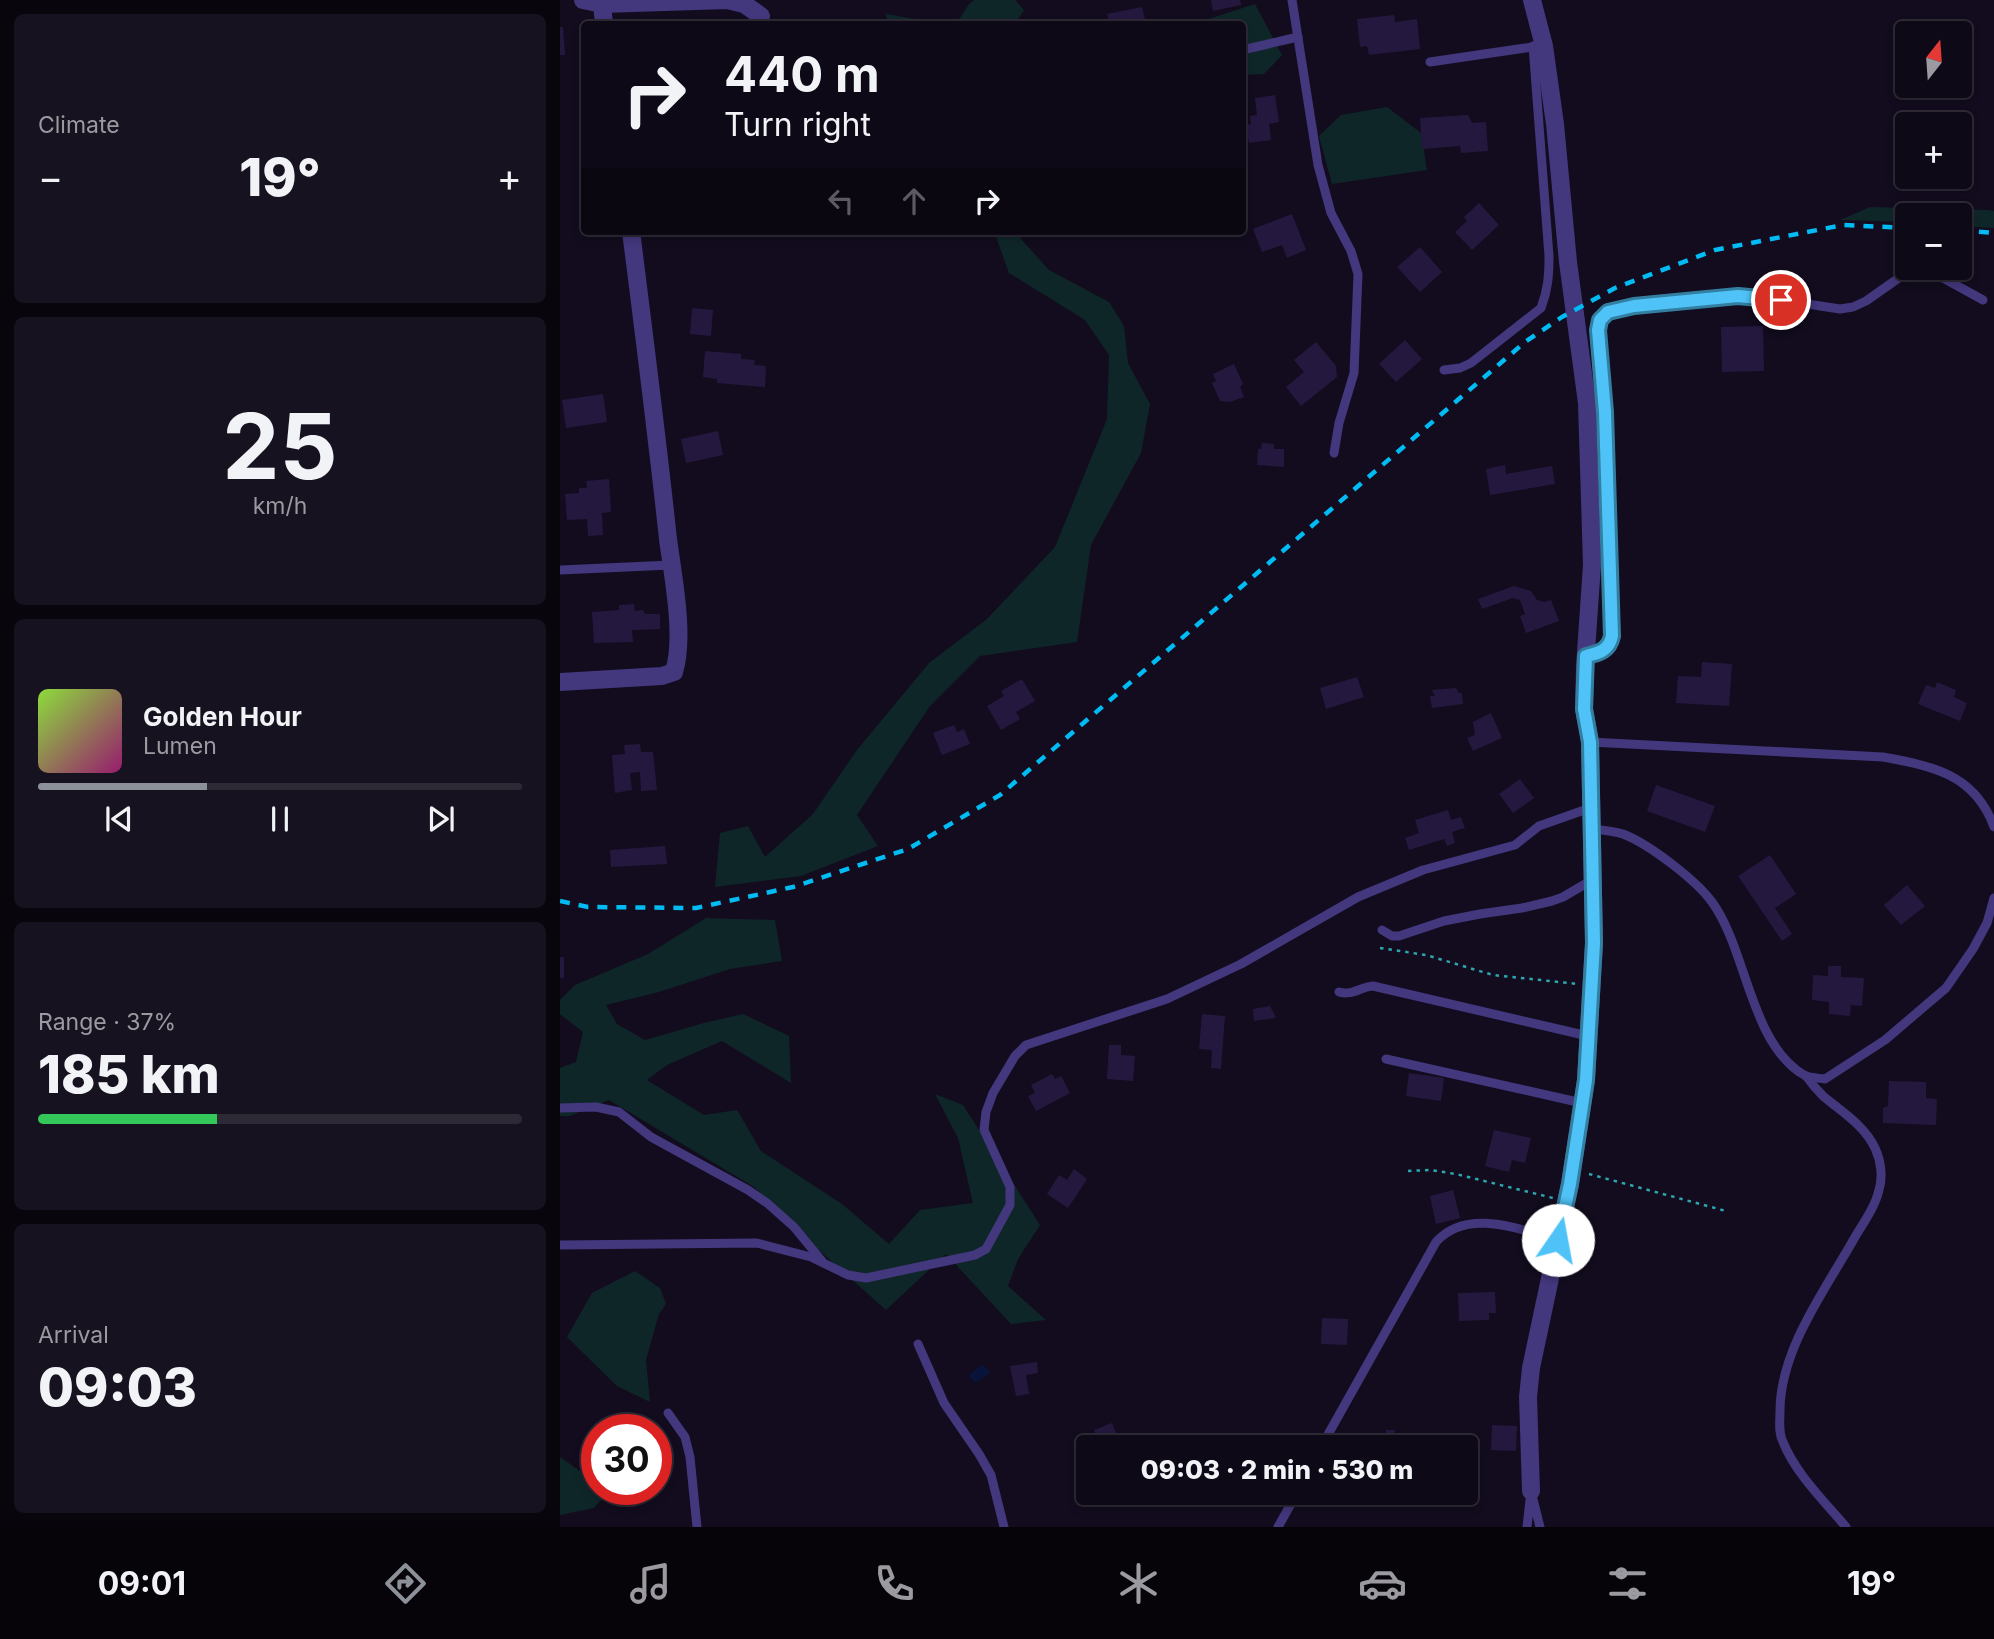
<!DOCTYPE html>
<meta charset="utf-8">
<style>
body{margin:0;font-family:Inter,sans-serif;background:#17121f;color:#f1f3f6;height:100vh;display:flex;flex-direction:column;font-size:26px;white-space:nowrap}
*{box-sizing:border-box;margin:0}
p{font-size:23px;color:#9b9aa1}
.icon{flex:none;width:38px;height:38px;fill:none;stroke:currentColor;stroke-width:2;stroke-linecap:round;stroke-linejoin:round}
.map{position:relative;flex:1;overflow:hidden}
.drawer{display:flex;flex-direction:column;gap:14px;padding:14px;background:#08050c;width:560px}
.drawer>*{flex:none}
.hud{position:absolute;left:21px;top:21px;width:665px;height:214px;border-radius:7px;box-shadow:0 4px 10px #0003,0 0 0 2px #2e2a35;background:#0e0916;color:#f1f3f6;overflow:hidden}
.needle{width:46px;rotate:17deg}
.tools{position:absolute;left:1335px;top:21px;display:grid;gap:14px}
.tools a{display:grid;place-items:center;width:77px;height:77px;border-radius:7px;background:#0e0916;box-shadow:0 4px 10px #0003,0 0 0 2px #2e2a35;font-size:35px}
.speed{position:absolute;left:21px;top:1414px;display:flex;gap:14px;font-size:35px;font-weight:700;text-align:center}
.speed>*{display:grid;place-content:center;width:91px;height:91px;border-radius:50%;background:#0e0916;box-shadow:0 4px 10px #0003,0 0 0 2px #2e2a35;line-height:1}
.speed .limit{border:10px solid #d22;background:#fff;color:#111}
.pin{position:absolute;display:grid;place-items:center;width:60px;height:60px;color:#fff;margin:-30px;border:4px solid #fff;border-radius:50%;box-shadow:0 2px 7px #0007}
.me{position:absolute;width:77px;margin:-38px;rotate:12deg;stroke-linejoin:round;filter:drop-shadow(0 0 5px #0008)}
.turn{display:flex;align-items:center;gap:24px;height:147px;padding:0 28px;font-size:32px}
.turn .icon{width:91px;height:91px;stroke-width:2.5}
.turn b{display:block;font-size:49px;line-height:60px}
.lanes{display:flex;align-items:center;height:66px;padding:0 28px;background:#0003;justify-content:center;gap:35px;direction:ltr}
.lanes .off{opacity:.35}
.big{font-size:52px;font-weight:800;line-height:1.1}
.drawer .tile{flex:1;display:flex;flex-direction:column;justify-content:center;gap:10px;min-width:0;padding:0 24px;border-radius:10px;background:#17121f}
.drawer .dial{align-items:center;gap:0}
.dial b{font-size:91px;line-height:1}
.song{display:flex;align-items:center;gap:21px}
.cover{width:84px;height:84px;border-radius:10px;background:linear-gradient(135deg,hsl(90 70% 55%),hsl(320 70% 35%))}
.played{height:7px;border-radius:4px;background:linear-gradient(90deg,#8c9099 35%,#2e2a35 35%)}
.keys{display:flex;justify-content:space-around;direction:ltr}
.heat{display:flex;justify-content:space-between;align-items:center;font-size:38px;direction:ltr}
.charge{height:10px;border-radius:5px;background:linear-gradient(90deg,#34c759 37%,#2e2a35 0)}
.trip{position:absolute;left:516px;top:1435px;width:402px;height:70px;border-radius:7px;background:#0e0916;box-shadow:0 4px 10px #0003,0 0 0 2px #2e2a35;font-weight:800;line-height:70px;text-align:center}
.dock{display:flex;height:112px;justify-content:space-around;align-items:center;background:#060409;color:#9b9aa1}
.dock .icon{width:49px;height:49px}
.dock .on{color:#8c9099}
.dock b{font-size:32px;color:#f1f3f6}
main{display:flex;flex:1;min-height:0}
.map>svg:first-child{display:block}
.green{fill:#0f2628}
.water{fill:#09143b}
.building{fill:#25183f}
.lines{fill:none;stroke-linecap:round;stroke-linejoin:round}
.path{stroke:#2da6af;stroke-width:2.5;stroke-dasharray:3.5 5;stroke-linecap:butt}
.service{stroke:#43377d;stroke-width:9}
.minor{stroke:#43377d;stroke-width:18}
.rail{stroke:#01bbf4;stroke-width:4.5;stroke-dasharray:10 9;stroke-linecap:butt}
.route-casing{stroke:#337fa1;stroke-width:18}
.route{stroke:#4fc3f7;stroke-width:12}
</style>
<main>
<section class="drawer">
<div class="tile"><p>Climate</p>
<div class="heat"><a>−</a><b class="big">19°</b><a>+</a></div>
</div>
<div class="tile dial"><b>25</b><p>km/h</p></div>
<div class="tile">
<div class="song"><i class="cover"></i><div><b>Golden Hour</b><p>Lumen</p></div></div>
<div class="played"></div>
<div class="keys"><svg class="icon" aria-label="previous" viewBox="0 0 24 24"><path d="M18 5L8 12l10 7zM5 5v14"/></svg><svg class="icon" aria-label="pause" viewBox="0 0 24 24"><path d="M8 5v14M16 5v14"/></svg><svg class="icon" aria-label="next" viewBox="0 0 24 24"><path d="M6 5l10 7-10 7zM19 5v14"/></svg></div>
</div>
<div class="tile"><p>Range · 37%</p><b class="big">185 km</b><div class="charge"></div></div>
<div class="tile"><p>Arrival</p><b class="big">09:03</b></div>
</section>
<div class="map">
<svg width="1434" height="1527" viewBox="0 0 1434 1527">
<rect width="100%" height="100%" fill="#120c1e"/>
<g class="green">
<path d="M 414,0 L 455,0 L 464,10 L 455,24 L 396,24 L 409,4 Z"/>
<path d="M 695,4 L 722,55 L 704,74 L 683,75 L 682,24 L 633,24 Z"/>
<path d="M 326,14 L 383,24 L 328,24 Z"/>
<path d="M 827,107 L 861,133 L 867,170 L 772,184 L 759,136 L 781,115 Z"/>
<path d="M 1310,207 L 1428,210 L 1434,211 L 1434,228 L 1400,226 L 1400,215 L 1348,215 L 1347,222 L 1280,220 Z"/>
<path d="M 434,231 L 460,231 L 461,239 L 489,270 L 549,302 L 564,326 L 568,363 L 590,404 L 581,453 L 531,545 L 517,642 L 420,656 L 370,706 L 297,815 L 318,846 L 241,876 L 155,887 L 160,833 L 188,826 L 205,857 L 253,814 L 297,750 L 369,663 L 427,619 L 495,547 L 547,419 L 549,355 L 525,320 L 449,273 Z"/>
<path d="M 146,918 L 215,920 L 222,961 L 170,969 L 99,992 L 46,1005 L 57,1024 L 85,1040 L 144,1023 L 183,1014 L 229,1036 L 231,1083 L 162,1041 L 107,1065 L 87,1080 L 144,1115 L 177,1110 L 201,1151 L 282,1204 L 329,1244 L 360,1210 L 413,1203 L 398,1138 L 375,1094 L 403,1105 L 480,1225 L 458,1259 L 448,1286 L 486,1320 L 451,1324 L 386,1254 L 326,1310 L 261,1252 L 194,1187 L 49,1100 L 10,1116 L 0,1116 L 0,1068 L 16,1062 L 23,1032 L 0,1014 L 0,1000 L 15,985 L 88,954 Z"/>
<path d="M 75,1271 L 100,1288 L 106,1304 L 99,1314 L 86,1360 L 90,1402 L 57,1386 L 7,1337 L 32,1293 Z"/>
<path d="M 0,1457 L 37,1483 L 37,1489 L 49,1491 L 34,1508 L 0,1515 Z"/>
</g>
<path class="water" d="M 422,1365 L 429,1370 L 429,1374 L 415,1383 L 409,1375 Z"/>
<g class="building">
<path d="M 651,0 L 680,0 L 681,5 L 653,11 Z"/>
<path d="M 582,7 L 586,24 L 550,24 L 547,14 Z"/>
<path d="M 834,15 L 835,22 L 857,19 L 860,49 L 809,55 L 807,46 L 800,47 L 797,19 Z"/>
<path d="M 0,27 L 3,27 L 5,55 L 0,55 Z"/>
<path d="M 715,95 L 719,122 L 709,124 L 711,140 L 689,143 L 686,125 L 691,124 L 690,116 L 697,115 L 695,98 Z"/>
<path d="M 908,115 L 912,123 L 926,122 L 928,151 L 901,153 L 900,146 L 862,149 L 860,118 Z"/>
<path d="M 919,203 L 939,225 L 912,250 L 895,232 L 907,221 L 904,217 Z"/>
<path d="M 732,214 L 746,250 L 727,258 L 722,245 L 702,252 L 693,229 Z"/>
<path d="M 860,247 L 882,272 L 860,292 L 837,267 Z"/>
<path d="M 132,308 L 153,310 L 151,336 L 130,334 Z"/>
<path d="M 1203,326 L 1204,371 L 1162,372 L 1161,327 Z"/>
<path d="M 845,340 L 862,359 L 836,382 L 819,364 Z"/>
<path d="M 756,342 L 776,366 L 777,377 L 741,406 L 726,387 L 744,372 L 734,360 Z"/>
<path d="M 145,351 L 181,354 L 181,359 L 195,360 L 194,365 L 206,366 L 205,387 L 157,383 L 157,379 L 143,377 Z"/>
<path d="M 674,364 L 683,384 L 680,387 L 684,397 L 670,402 L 660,401 L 652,383 L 656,381 L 653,374 Z"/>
<path d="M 43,394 L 47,422 L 6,428 L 2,400 Z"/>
<path d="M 158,431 L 163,455 L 126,463 L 121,439 Z"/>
<path d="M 702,443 L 714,444 L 714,449 L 724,449 L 724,467 L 697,465 L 698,449 L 701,449 Z"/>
<path d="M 945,465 L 946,474 L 992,466 L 995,484 L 930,495 L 926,469 Z"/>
<path d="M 49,479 L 51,512 L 42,513 L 43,535 L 28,536 L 27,519 L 7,520 L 5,494 L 19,493 L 19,488 L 27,488 L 26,481 Z"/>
<path d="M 954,586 L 971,591 L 977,600 L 985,602 L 991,600 L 999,621 L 966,633 L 960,616 L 965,614 L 960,600 L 953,598 L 922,609 L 918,599 Z"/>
<path d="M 74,604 L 75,611 L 83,610 L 85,614 L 100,614 L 100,629 L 72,630 L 73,642 L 34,643 L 32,612 L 59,610 L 59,605 Z"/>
<path d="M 1142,662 L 1172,664 L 1169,706 L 1116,703 L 1118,676 L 1141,677 Z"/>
<path d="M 797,677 L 804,697 L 766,709 L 760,688 Z"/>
<path d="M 462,679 L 475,701 L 456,712 L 460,719 L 441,730 L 427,706 L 444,696 L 441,691 Z"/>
<path d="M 1377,682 L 1396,690 L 1394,697 L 1407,703 L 1400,721 L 1358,704 L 1366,685 L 1375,688 Z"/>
<path d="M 896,688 L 899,693 L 902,693 L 903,704 L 872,708 L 870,696 L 875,696 L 872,690 Z"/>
<path d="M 931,713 L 942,738 L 913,751 L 907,738 L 915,735 L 913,722 Z"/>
<path d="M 394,725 L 397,732 L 404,729 L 410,744 L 382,755 L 373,733 Z"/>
<path d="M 80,744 L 81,752 L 93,752 L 97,790 L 81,791 L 80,772 L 70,773 L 72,790 L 55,793 L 52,755 L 65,754 L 64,745 Z"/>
<path d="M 960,779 L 974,798 L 953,813 L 939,794 Z"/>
<path d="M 1096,785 L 1155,806 L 1145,832 L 1087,811 Z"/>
<path d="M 888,810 L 891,820 L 901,817 L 905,828 L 892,832 L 895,843 L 887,846 L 884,839 L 849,850 L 845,838 L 859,833 L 855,820 Z"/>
<path d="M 105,846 L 107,864 L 51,867 L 50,850 Z"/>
<path d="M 1210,855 L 1236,894 L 1215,908 L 1232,934 L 1222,941 L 1178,876 Z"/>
<path d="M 1347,885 L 1365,906 L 1341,925 L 1324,905 Z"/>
<rect x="0" y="957" width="4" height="21"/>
<path d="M 1268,966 L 1281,966 L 1281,977 L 1304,978 L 1302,1006 L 1291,1005 L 1290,1016 L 1269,1014 L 1269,1002 L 1252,1000 L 1253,975 L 1268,976 Z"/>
<path d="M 710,1006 L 716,1018 L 694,1021 L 693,1009 Z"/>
<path d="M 642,1014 L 665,1016 L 661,1069 L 651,1068 L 652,1050 L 639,1049 Z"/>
<path d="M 549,1045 L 561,1045 L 561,1055 L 575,1056 L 573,1081 L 547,1079 Z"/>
<path d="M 849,1073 L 884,1078 L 881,1101 L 846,1096 Z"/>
<path d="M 492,1074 L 495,1079 L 501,1076 L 510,1093 L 476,1111 L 468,1096 L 475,1093 L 471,1085 Z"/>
<path d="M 1329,1081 L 1366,1082 L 1366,1098 L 1377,1099 L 1376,1125 L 1323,1123 L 1323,1108 L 1328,1106 Z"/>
<path d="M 934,1130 L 971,1138 L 965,1163 L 952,1160 L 949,1172 L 925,1166 Z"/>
<path d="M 514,1169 L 527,1179 L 508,1208 L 487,1194 L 499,1175 L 507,1180 Z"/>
<path d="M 893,1190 L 900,1218 L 876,1224 L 870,1196 Z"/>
<path d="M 935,1292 L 936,1313 L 929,1313 L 929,1320 L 899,1321 L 898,1293 Z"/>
<path d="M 762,1318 L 788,1319 L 787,1345 L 761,1344 Z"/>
<path d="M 477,1362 L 478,1373 L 466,1375 L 469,1394 L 456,1396 L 450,1366 Z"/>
<path d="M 552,1423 L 561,1447 L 541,1447 L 534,1430 Z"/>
<path d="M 932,1425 L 957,1426 L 956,1451 L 931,1450 Z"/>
<path d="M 826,1430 L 835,1430 L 834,1436 L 840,1436 L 839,1447 L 814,1447 L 815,1437 L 825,1438 Z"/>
<path d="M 652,1493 L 675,1493 L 675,1496 L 653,1497 Z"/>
</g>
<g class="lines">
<g class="path">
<path d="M 820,948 L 866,955 L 933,975 L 1018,984"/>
<path d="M 848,1171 L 870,1170 L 896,1174 L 993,1198"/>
<path d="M 1029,1174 L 1166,1211"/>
</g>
<g class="service">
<path d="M 732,0 L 758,165 L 771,213 L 791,251 L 798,274 L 794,373 L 779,423 L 774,453"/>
<path d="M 682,50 L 738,37"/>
<path d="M 870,62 L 979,46"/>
<path d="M 1365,268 L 1423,300"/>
<path d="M 884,370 L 900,368 L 911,363 L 981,308 C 988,290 989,275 989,256 L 973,46"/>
<path d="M 0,570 L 111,565"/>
<path d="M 1026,656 C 1040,653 1049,651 1052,636 L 1045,412 L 1038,329 L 1040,320 L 1047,312 L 1058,308 L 1178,296 L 1221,300 L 1280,309 L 1293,307 L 1306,301 L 1353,268"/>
<path d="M 1030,742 L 1323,757 C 1372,766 1415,774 1434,827"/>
<path d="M 1032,829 C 1042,830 1053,831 1063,834 C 1089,844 1136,880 1152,902 C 1187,950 1190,1043 1244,1075 C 1250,1078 1258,1078 1265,1079 L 1325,1040 L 1386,988 L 1413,949 L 1427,923 L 1434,898"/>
<path d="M 822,930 L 832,936 L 839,936 L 884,921 L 920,914 L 962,908 L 992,901 L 1003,897 L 1032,880"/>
<path d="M 779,992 C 792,996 800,987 813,986 L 1028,1036"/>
<path d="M 826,1059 L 1022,1103"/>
<path d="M 1246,1076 C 1251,1083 1257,1090 1263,1096 C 1282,1112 1304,1125 1315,1148 C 1321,1161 1323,1177 1319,1190 C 1315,1207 1304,1222 1295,1237 C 1266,1289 1220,1349 1220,1411 C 1220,1421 1218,1432 1223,1442 C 1236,1474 1264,1501 1286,1527"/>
<path d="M 0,1108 L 36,1107 L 59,1112 L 91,1137 L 188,1190 L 207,1203 L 234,1227 L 262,1261"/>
<path d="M 0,1245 L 197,1243 L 251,1257 L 288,1275 L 306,1278 L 415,1255 L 426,1249 L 450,1205 L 450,1187 L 424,1130 L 426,1112 L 433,1093 L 455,1056 L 466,1045 L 607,999 L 681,964 L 798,897 L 863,870 L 955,845 L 979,826 L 1030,808"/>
<path d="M 358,1344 L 384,1403 L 419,1454 L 431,1475 L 444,1527"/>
<path d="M 108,1413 L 125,1437 L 130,1457 L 137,1527"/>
<path d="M 761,1447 L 876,1242 C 908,1207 960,1230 998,1240"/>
<path d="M 718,1527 L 737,1493"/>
<path d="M 967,1527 L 971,1491 L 980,1527"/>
</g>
<g class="minor">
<path d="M 23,0 L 42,4 L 44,24"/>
<path d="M 42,4 L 167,0 L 184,4 L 201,16"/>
<path d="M 0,682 L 102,676 L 114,672 C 125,636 113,577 108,539 C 97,436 84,334 71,231"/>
<path d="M 971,1491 L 968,1397 L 971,1368 L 1010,1184 L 1026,1080 L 1034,943 L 1030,742 L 1024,709 L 1025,666 L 1032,565 L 1027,403 L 1008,262 L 995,124 L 984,46 L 972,0"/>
</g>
<g class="rail">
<path d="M 1400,230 L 1434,233"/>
<path d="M 0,901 L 28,907 L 136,908 L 233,887 L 348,849 L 440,795 L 965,342 L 1002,317 L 1055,288 L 1155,250 L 1283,225 L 1348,228"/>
</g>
</g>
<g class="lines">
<g class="route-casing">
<path id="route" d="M 998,1240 L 1010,1184 L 1026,1080 L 1034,943 L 1030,742 L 1024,709 L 1026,656 C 1040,653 1049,650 1052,636 L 1045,412 L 1038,330 L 1040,320 L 1048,312 L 1074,306 L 1178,296 L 1221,300"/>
</g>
<use href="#route" class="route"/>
</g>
</svg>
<div class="tools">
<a><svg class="needle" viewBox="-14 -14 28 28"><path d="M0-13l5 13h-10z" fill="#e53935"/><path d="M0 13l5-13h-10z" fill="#9b9aa1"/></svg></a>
<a>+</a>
<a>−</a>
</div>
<div class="speed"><div class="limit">30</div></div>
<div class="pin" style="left:1221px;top:300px;background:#d93025"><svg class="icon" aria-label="arrive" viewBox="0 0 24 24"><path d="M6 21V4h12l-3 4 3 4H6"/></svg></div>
<svg class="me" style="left:998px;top:1240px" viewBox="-20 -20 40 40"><circle r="19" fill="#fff"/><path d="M0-13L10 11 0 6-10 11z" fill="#4fc3f7"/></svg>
<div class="trip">09:03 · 2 min · 530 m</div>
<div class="hud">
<div class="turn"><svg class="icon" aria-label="right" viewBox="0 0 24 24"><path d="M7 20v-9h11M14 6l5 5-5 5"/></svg><div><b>440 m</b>Turn right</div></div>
<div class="lanes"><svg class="icon off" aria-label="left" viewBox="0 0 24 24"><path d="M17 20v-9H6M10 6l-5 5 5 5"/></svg><svg class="icon off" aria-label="ahead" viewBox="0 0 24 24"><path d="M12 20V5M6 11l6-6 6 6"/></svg><svg class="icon" aria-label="right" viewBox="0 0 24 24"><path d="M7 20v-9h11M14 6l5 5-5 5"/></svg></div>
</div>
</div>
</main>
<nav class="dock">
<b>09:01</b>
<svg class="icon on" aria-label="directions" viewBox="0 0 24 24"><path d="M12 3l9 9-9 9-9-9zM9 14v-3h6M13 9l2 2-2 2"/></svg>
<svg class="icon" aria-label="music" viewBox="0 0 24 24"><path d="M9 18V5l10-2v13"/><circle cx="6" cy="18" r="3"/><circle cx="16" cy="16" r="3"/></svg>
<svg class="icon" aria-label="phone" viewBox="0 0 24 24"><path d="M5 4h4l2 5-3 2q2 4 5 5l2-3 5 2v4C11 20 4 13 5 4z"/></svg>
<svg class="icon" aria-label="climate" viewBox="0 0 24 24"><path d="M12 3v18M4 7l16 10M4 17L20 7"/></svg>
<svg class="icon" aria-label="car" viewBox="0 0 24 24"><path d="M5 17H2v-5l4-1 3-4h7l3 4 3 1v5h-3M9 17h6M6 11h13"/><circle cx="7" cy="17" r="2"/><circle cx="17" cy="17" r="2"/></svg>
<svg class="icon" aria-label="filters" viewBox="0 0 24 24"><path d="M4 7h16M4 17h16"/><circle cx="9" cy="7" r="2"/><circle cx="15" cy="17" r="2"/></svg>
<b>19°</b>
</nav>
